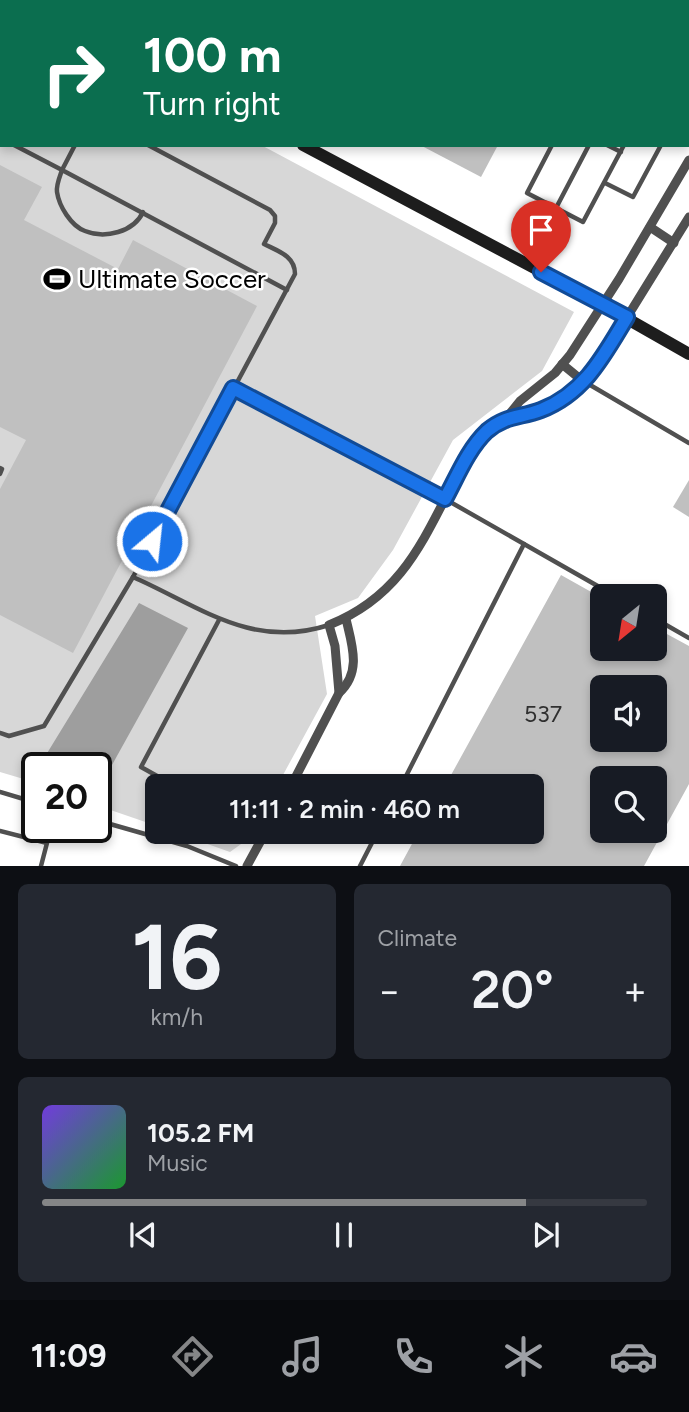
<!DOCTYPE html>
<meta charset="utf-8">
<style>
body{margin:0;font-family:Figtree,sans-serif;background:#242831;color:#f1f3f6;height:100vh;display:flex;flex-direction:column;font-size:26px;white-space:nowrap}
*{box-sizing:border-box;margin:0}
p{font-size:23px;color:#9ea1a6}
.icon{flex:none;width:38px;height:38px;fill:none;stroke:currentColor;stroke-width:2;stroke-linecap:round;stroke-linejoin:round}
.map{position:relative;height:866px;overflow:hidden}
.details{display:flex;flex-direction:column;gap:18px;padding:18px;background:#0d0f14;flex:1}
.details>*{flex:none}
.hud{position:absolute;left:0px;top:0px;width:690px;height:147px;box-shadow:0 4px 10px #0003;background:#0b6e4f;color:#fff;overflow:hidden}
.needle{width:46px;rotate:210deg}
.buttons{position:absolute;left:590px;top:584px;display:grid;gap:14px}
.buttons a{display:grid;place-items:center;width:77px;height:77px;border-radius:10px;background:#171b24;box-shadow:0 4px 10px #0003;font-size:35px}
.speed{position:absolute;left:21px;top:752px;display:flex;gap:14px;font-size:35px;font-weight:700;text-align:center}
.speed>*{display:grid;place-content:center;width:91px;height:91px;border-radius:50%;background:#171b24;box-shadow:0 4px 10px #0003;line-height:1}
.speed .limit{border:4px solid #111;border-radius:10px;background:#fff;color:#111}
.pin{position:absolute;display:grid;place-items:center;width:60px;height:60px;color:#fff;margin:-72px -30px;border-radius:50% 50% 50% 0;rotate:-45deg;box-shadow:0 0 7px #0007}
.pin .icon{rotate:45deg}
.me{position:absolute;width:77px;margin:-38px;rotate:28deg;stroke-linejoin:round;filter:drop-shadow(0 0 5px #0008)}
.turn{display:flex;align-items:center;gap:24px;height:147px;padding:0 28px;font-size:32px}
.turn .icon{width:91px;height:91px;stroke-width:2.5}
.turn b{display:block;font-size:49px;line-height:60px}
.big{font-size:52px;font-weight:600;line-height:1.1}
.details .card{flex:1;display:flex;flex-direction:column;justify-content:center;gap:10px;min-width:0;padding:0 24px;border-radius:10px;background:#242831}
.details .dial{align-items:center;gap:0}
.dial b{font-size:91px;line-height:1}
.song{display:flex;align-items:center;gap:21px}
.cover{width:84px;height:84px;border-radius:10px;background:linear-gradient(135deg,hsl(260 70% 55%),hsl(130 70% 35%))}
.played{height:7px;border-radius:4px;background:linear-gradient(90deg,#858687 80%,#363941 80%)}
.keys{display:flex;justify-content:space-around;direction:ltr}
.heat{display:flex;justify-content:space-between;align-items:center;font-size:38px;direction:ltr}
.details .tiles{flex:1;display:grid;gap:18px;grid-template-columns:1fr 1fr}
.card:last-child{grid-column:span 2}
.trip{position:absolute;left:145px;top:774px;width:399px;height:70px;border-radius:10px;background:#171b24;box-shadow:0 4px 10px #0003;font-weight:600;line-height:70px;text-align:center}
.menu{display:flex;height:112px;justify-content:space-around;align-items:center;background:#090b0e;color:#9ea1a6}
.menu .icon{width:49px;height:49px}
.menu .on{color:#858687}
.menu b{font-size:32px;color:#f1f3f6}
.map>svg:first-child{display:block}
.green{fill:#d7d7d7}
.water{fill:#9e9e9e}
.building{fill:#c0c0c0;fill-rule:evenodd}
.lines{fill:none;stroke-linecap:round;stroke-linejoin:round}
.lane{stroke:#505050;stroke-width:4.5}
.street{stroke:#505050;stroke-width:9}
.secondary{stroke:#1d1d1d;stroke-width:12}
.route-casing{stroke:#114b97;stroke-width:18}
.route{stroke:#1a73e8;stroke-width:12}
.labels{text-anchor:middle;dominant-baseline:central;stroke-width:5;stroke-linejoin:round;paint-order:stroke}
.number-label{font-size:23px;fill:#303030}
.poi-label{font-size:26px;fill:#000;stroke:#fff;text-anchor:start}
</style>
<div class="map">
<svg width="689" height="866" viewBox="0 0 689 866">
<rect width="100%" height="100%" fill="#fff"/>
<g class="green">
<path d="M 0,6 L 2,145 L 261,145 L 574,312 L 542,371 L 453,440 L 393,550 L 358,598 L 315,616 L 327,694 L 277,786 L 158,786 L 157,826 L 96,805 L 96,768 L 37,768 L 37,783 L 0,772 Z"/>
<path d="M 171,831 L 252,831 L 248,839 L 230,852 Z"/>
</g>
<path class="water" d="M 139,603 L 188,628 L 97,792 L 96,768 L 38,768 Z"/>
<g class="building">
<path d="M 420,145 L 498,145 L 481,177 Z"/>
<path d="M 0,165 L 42,187 L 24,220 L 118,269 L 133,240 L 257,306 L 73,653 L 0,615 L 0,489 L 26,440 L 0,427 Z"/>
<path d="M 689,480 L 689,517 L 673,507 Z"/>
<path d="M 561,575 L 602,598 L 602,649 L 654,649 L 654,627 L 689,646 L 689,784 L 644,866 L 400,866 L 419,831 L 532,831 L 532,786 L 445,786 ZM 602,688 L 654,688 L 654,740 L 602,740 ZM 602,779 L 654,779 L 654,831 L 602,831 Z"/>
</g>
<g class="lines">
<g class="lane">
<path d="M 174,0 L 177,2"/>
<path d="M 401,2 L 402,0"/>
<path d="M 688,26 L 689,24"/>
<path d="M 0,67 L 2,67"/>
<path d="M 688,91 L 689,90"/>
<path d="M 688,123 L 689,124"/>
<path d="M 0,138 L 2,139"/>
<path d="M 14,145 L 62,170 C 60,176 56,185 57,192 C 59,206 71,226 85,231 C 105,239 134,232 143,212"/>
<path d="M 75,145 L 62,170 L 287,290"/>
<path d="M 552,145 L 527,193 L 583,222 L 624,145"/>
<path d="M 607,145 L 621,152"/>
<path d="M 605,183 L 633,197 L 661,145"/>
<path d="M 556,208 L 589,145"/>
<path d="M 585,382 L 689,443"/>
<path d="M 233,388 L 445,499 L 617,597"/>
<path d="M 0,468 L 2,469 L 0,474"/>
<path d="M 133,577 C 199,606 252,650 329,625"/>
<path d="M 654,618 L 689,638"/>
<path d="M 0,733 L 9,736 L 44,726 L 133,577 L 295,274 C 295,256 278,251 264,244 L 275,223 L 275,216 L 270,210 L 148,145"/>
<path d="M 175,786 L 141,767 L 219,620"/>
<path d="M 401,786 L 524,544"/>
<path d="M 0,792 L 37,803"/>
<path d="M 96,820 L 187,846 L 236,866"/>
<path d="M 0,831 L 47,843 L 41,866"/>
<path d="M 360,866 L 378,831"/>
</g>
<g class="street">
<path d="M 650,227 L 674,243"/>
<path d="M 562,364 L 584,382"/>
<path d="M 507,417 C 547,412 577,394 600,361 L 689,217"/>
<path d="M 339,693 L 335,646 L 329,625 C 417,590 430,515 476,443 L 491,428 L 507,417 L 520,401 L 555,373 L 570,355 L 619,279 L 689,160"/>
<path d="M 291,786 L 339,693 C 362,672 352,645 346,619"/>
<path d="M 247,866 L 266,831"/>
</g>
<g class="secondary">
<path d="M 30,0 L 33,2"/>
<path d="M 303,145 L 589,297 L 689,354"/>
</g>
</g>
<g class="lines">
<g class="route-casing">
<path id="route" d="M 152,541 L 233,388 L 445,499 C 457,477 468,449 487,431 C 506,415 520,418 541,410 C 585,393 604,355 627,317 L 541,272"/>
</g>
<use href="#route" class="route"/>
</g>
<defs>
<g id="stadium-bare" transform="scale(2.1)"><path d="M0-5a6.5 5 0 1 0 0 10a6.5 5 0 1 0 0-10ZM-3.5-1.8h7v3.6h-7Z" fill="#000" stroke="#fff" stroke-width="2.5" paint-order="stroke"/></g>
</defs>
<g fill-rule="evenodd">
<use href="#stadium-bare" x="57" y="279"/>
</g>
<g class="labels">
<g class="number-label">
<text x="543" y="714">537</text>
</g>
<g class="poi-label">
<text x="78" y="279">Ultimate Soccer</text>
</g>
</g>
</svg>
<div class="buttons">
<a><svg class="needle" viewBox="-14 -14 28 28"><path d="M0-13l5 13h-10z" fill="#e53935"/><path d="M0 13l5-13h-10z" fill="#9ea1a6"/></svg></a>
<a><svg class="icon" aria-label="sound" viewBox="0 0 24 24"><path d="M4 9h4l5-4v14l-5-4H4zM17 9q2 3 0 6"/></svg></a>
<a><svg class="icon" aria-label="search" viewBox="0 0 24 24"><circle cx="10" cy="10" r="6"/><path d="M15 15l6 6"/></svg></a>
</div>
<div class="speed"><div class="limit">20</div></div>
<div class="pin" style="left:541px;top:272px;background:#d93025"><svg class="icon" aria-label="arrive" viewBox="0 0 24 24"><path d="M6 21V4h12l-3 4 3 4H6"/></svg></div>
<svg class="me" style="left:152px;top:541px" viewBox="-20 -20 40 40"><circle r="17" fill="#1a73e8" stroke="#fff" stroke-width="3"/><path d="M0-11L8 9 0 5-8 9z" fill="#fff"/></svg>
<div class="trip">11:11 · 2 min · 460 m</div>
<div class="hud">
<div class="turn"><svg class="icon" aria-label="right" viewBox="0 0 24 24"><path d="M7 20v-9h11M14 6l5 5-5 5"/></svg><div><b>100 m</b>Turn right</div></div>
</div>
</div>
<section class="details">
<div class="tiles">
<div class="card dial"><b>16</b><p>km/h</p></div>
<div class="card"><p>Climate</p>
<div class="heat"><a>−</a><b class="big">20°</b><a>+</a></div>
</div>
<div class="card">
<div class="song"><i class="cover"></i><div><b>105.2 FM</b><p>Music</p></div></div>
<div class="played"></div>
<div class="keys"><svg class="icon" aria-label="previous" viewBox="0 0 24 24"><path d="M18 5L8 12l10 7zM5 5v14"/></svg><svg class="icon" aria-label="pause" viewBox="0 0 24 24"><path d="M8 5v14M16 5v14"/></svg><svg class="icon" aria-label="next" viewBox="0 0 24 24"><path d="M6 5l10 7-10 7zM19 5v14"/></svg></div>
</div>
</div>
</section>
<nav class="menu">
<b>11:09</b>
<svg class="icon on" aria-label="directions" viewBox="0 0 24 24"><path d="M12 3l9 9-9 9-9-9zM9 14v-3h6M13 9l2 2-2 2"/></svg>
<svg class="icon" aria-label="music" viewBox="0 0 24 24"><path d="M9 18V5l10-2v13"/><circle cx="6" cy="18" r="3"/><circle cx="16" cy="16" r="3"/></svg>
<svg class="icon" aria-label="phone" viewBox="0 0 24 24"><path d="M5 4h4l2 5-3 2q2 4 5 5l2-3 5 2v4C11 20 4 13 5 4z"/></svg>
<svg class="icon" aria-label="climate" viewBox="0 0 24 24"><path d="M12 3v18M4 7l16 10M4 17L20 7"/></svg>
<svg class="icon" aria-label="car" viewBox="0 0 24 24"><path d="M5 17H2v-5l4-1 3-4h7l3 4 3 1v5h-3M9 17h6M6 11h13"/><circle cx="7" cy="17" r="2"/><circle cx="17" cy="17" r="2"/></svg>
</nav>
